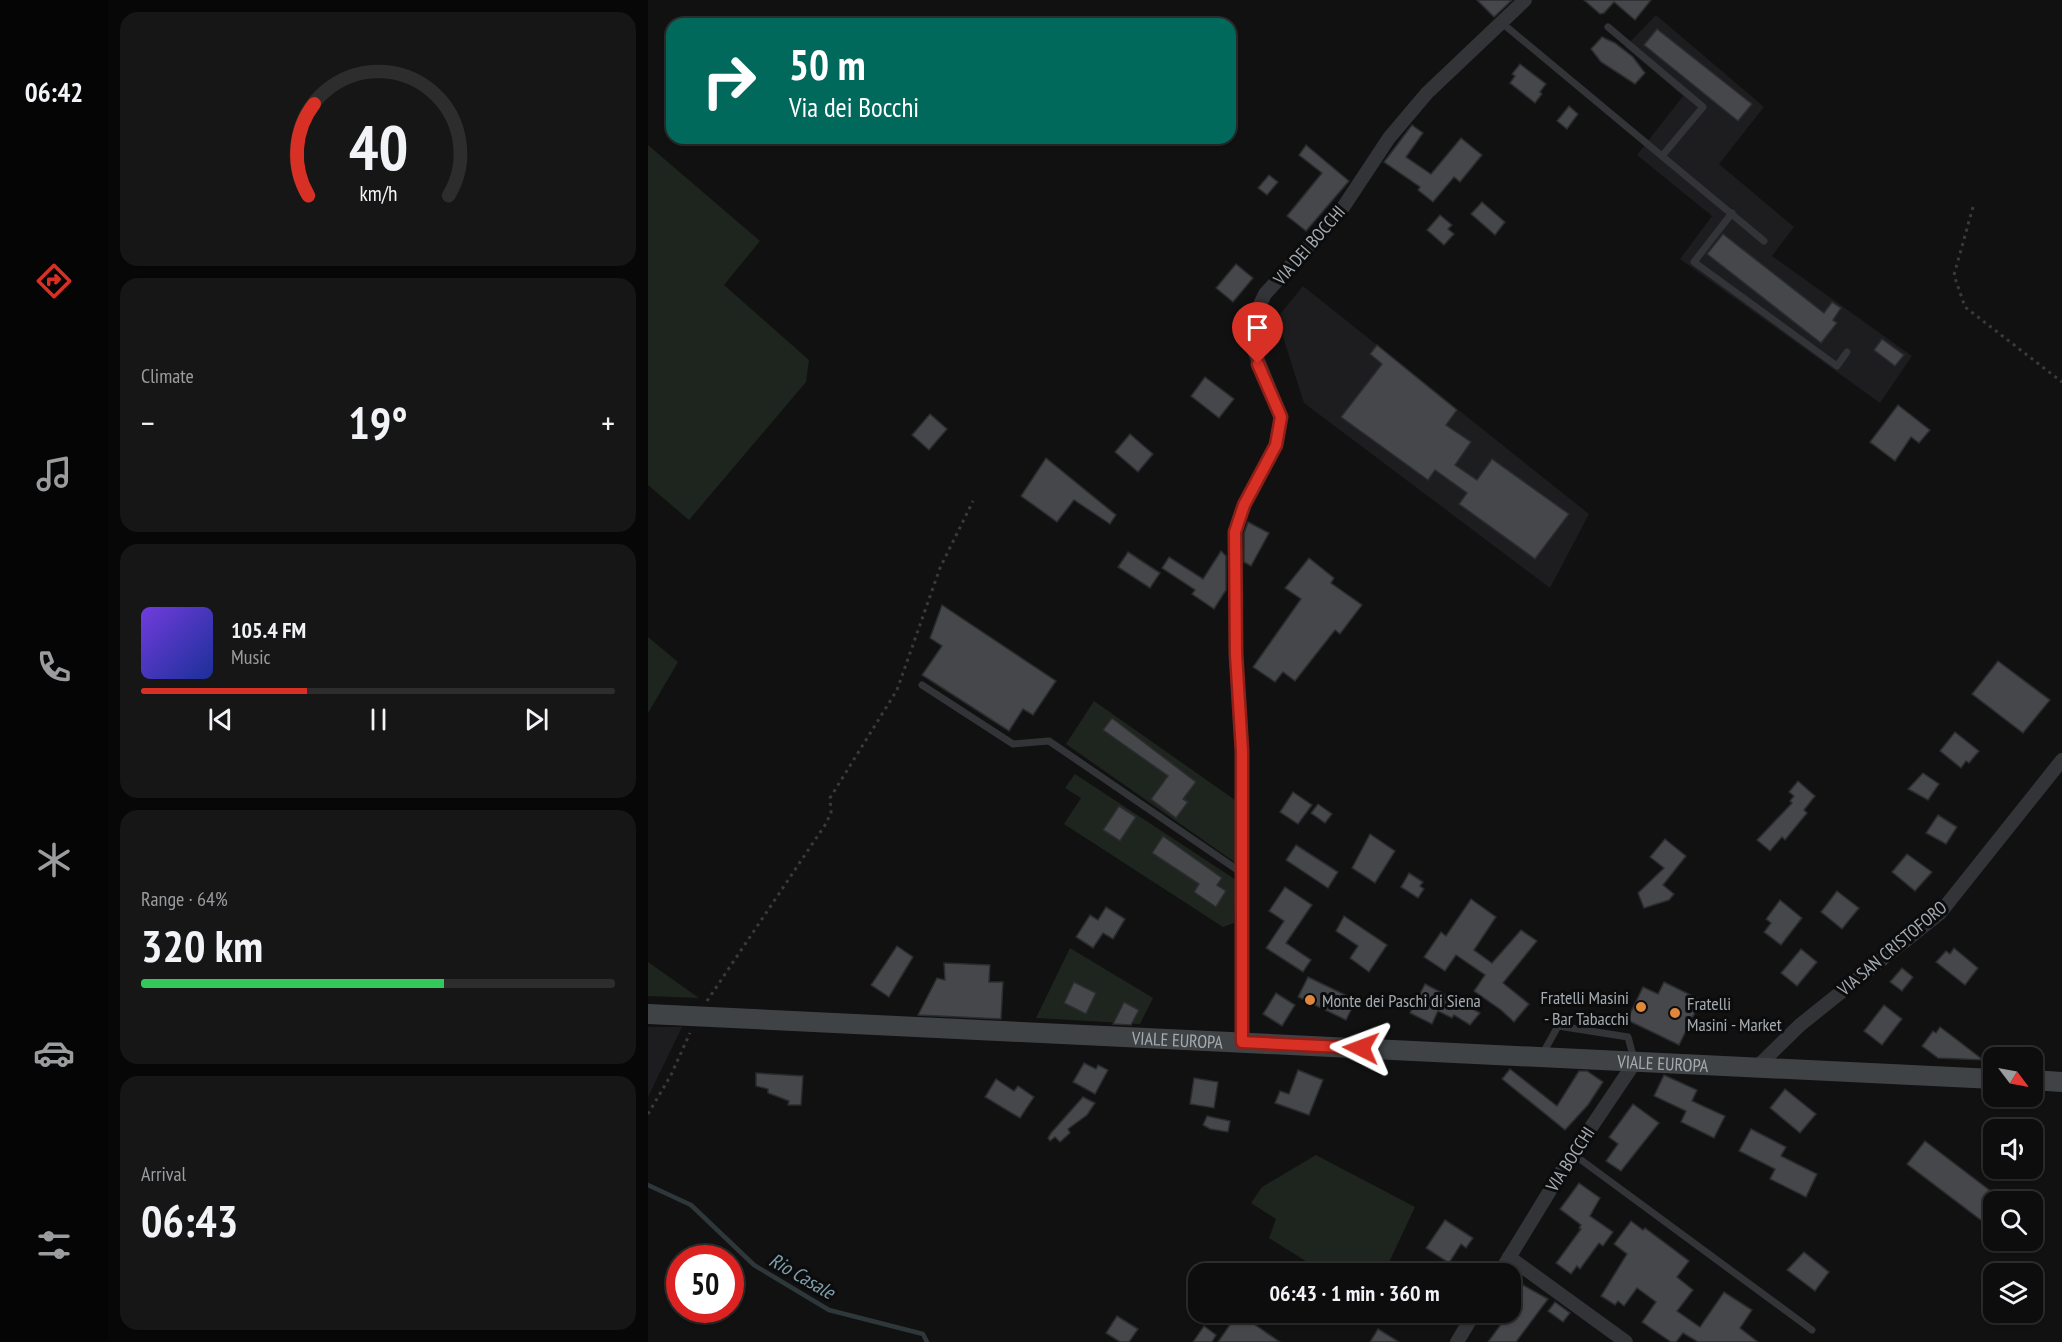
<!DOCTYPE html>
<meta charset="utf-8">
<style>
body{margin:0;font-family:"PT Sans Narrow",sans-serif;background:#161617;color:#f1f3f6;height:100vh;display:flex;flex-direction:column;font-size:22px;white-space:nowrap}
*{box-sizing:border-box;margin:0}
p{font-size:20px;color:#9a9c9e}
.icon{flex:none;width:33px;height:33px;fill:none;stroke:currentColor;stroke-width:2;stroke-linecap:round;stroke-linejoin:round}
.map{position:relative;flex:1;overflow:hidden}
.details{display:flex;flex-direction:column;gap:12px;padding:12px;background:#070708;width:540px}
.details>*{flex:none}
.top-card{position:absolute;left:18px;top:18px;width:570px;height:126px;border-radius:18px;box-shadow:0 2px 4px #0004,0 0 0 2px #2d2d2e;background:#00695c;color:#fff;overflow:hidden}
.needle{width:39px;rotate:122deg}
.fabs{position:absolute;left:1335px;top:1047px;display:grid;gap:12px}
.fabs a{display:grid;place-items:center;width:60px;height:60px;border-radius:12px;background:#0d0d0e;box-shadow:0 2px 4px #0004,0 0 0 2px #2d2d2e;font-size:30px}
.speed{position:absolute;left:18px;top:1245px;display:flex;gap:12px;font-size:30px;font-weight:700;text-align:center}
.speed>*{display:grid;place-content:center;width:78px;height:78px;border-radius:50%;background:#0d0d0e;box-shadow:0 2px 4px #0004,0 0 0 2px #2d2d2e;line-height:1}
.speed .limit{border:9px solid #d22;background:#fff;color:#111}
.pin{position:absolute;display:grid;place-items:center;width:51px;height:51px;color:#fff;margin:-62px -26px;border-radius:50% 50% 50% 0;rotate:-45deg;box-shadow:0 0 6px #0007}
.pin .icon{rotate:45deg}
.me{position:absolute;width:66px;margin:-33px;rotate:273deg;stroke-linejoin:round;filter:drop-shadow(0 0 4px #0008)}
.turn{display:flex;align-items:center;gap:21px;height:126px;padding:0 24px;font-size:27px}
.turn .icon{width:78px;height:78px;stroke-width:2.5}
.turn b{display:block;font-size:42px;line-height:51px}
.big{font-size:45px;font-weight:800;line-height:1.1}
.details .card{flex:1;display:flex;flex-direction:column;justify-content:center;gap:9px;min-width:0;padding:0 21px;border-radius:18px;background:#161617}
.details .dial{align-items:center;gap:0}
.dial svg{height:156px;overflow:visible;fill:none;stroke:#2d2d2e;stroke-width:7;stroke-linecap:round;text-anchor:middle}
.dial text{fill:#f1f3f6;stroke:none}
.song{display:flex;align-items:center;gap:18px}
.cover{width:72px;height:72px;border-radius:9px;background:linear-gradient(135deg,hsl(260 70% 55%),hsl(230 70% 35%))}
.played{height:6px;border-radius:3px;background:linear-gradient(90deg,#d93025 35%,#2d2d2e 35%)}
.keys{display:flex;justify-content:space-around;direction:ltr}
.heat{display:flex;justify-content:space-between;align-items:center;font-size:33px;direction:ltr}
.charge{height:9px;border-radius:4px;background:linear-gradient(90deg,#34c759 64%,#2d2d2e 0)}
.trip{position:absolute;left:540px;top:1263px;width:333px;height:60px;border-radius:18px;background:#0d0d0e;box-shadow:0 2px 4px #0004,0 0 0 2px #2d2d2e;font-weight:800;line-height:60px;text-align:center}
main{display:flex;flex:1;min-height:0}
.tab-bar{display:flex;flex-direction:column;width:108px;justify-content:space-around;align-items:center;background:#050506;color:#9a9c9e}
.tab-bar .icon{width:42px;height:42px}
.tab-bar .active{color:#d93025}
.tab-bar b{font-size:27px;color:#f1f3f6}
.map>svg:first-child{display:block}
.built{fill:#1d1d1f}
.green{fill:#1e241e}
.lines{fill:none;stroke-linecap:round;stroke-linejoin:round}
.stream{stroke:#2e383b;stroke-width:4.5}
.building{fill:#45474a;stroke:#2b2c2e;stroke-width:1.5}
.path{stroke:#383b3e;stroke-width:3;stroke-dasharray:3 4.5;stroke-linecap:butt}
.service{stroke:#323437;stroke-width:7}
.minor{stroke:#323437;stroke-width:14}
.secondary{stroke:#404346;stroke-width:20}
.route-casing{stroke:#8d1f18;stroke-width:15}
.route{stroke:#d93025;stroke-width:10}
.poi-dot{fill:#df883c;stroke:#0c0c0d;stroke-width:2}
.labels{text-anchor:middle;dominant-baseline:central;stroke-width:6;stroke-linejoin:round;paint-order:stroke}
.street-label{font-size:18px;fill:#a3abb1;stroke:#0c0c0d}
.poi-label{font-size:18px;fill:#a3abb1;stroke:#0c0c0d;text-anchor:start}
.water-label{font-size:20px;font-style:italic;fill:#7d9eaa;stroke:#0c0c0d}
</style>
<main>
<nav class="tab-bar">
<b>06:42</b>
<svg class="icon active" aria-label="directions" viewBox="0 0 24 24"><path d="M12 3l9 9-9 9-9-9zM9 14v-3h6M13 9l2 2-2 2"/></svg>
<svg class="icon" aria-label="music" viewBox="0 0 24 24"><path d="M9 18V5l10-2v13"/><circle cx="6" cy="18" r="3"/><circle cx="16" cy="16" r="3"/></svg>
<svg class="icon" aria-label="phone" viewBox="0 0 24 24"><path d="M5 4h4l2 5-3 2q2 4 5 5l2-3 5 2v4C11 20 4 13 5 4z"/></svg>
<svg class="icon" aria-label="climate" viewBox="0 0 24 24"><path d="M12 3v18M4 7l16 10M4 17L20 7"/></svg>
<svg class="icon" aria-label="car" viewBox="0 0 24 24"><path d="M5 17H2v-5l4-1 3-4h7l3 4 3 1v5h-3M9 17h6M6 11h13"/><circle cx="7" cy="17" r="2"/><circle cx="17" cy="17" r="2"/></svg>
<svg class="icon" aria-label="filters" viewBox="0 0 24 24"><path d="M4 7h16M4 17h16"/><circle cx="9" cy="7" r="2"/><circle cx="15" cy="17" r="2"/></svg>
</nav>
<section class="details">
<div class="card dial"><svg viewBox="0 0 100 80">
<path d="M14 69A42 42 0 1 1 86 69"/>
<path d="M14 69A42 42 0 0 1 17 22" stroke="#d93025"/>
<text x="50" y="56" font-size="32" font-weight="700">40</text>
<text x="50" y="72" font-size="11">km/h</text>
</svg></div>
<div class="card"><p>Climate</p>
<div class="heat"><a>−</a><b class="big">19°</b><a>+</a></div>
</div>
<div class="card">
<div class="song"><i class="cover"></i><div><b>105.4 FM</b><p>Music</p></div></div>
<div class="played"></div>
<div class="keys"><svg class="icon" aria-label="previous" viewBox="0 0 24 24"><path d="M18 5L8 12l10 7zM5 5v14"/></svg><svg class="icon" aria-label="pause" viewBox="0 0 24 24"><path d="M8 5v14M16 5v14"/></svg><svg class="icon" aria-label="next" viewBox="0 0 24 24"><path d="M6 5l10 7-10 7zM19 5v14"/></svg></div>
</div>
<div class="card"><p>Range · 64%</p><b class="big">320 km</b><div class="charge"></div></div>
<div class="card"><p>Arrival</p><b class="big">06:43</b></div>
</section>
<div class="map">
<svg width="1414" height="1342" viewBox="0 0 1414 1342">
<rect width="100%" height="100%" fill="#111112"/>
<g class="built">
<path d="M 1008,15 L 1116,107 L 1071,164 L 1146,227 L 1124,256 L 1264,356 L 1232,403 L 1032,259 L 1064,216 L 989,155 L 1035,96 L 977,47 Z"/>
<path d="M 655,286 L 941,514 L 902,588 L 656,403 L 629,318 Z"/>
<path d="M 0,1027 L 34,1027 L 0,1097 Z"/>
</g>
<g class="green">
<path d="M 0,145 L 112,241 L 76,285 L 161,360 L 158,382 L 41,520 L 0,485 Z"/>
<path d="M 0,637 L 30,662 L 0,713 Z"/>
<path d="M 446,701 L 587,800 L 588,863 L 418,744 Z"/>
<path d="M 427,774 L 588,880 L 586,923 L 575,927 L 416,824 L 433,798 L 417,788 Z"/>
<path d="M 422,948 L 505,998 L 492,1024 L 388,1018 Z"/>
<path d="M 0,962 L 51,998 L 0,996 Z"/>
<path d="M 668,1155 L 767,1207 L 736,1273 L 677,1273 L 621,1238 L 628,1219 L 603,1203 L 614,1187 Z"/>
</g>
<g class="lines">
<path class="stream" d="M 0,1185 L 43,1205 L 106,1265 L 181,1310 L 275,1334 L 279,1342"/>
</g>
<g class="building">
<path d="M 829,0 L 864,0 L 846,17 Z"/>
<path d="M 936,0 L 1003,0 L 987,20 L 966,2 L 956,13 L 952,14 Z"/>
<path d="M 1009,29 L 1104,104 L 1090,121 L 996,45 Z"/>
<path d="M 954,37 L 967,43 L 985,57 L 997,73 L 987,84 L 953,62 L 943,49 Z"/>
<path d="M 872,64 L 898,84 L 892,92 L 894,94 L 887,103 L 862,83 L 867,76 L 864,74 Z"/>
<path d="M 921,106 L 930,114 L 919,129 L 909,121 Z"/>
<path d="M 764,125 L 775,133 L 758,157 L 783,174 L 813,138 L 834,155 L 812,182 L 806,177 L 785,202 L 770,190 L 772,187 L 736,162 Z"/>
<path d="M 658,145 L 701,181 L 658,231 L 639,216 L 674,173 L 651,155 Z"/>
<path d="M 621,175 L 630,182 L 619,195 L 610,188 Z"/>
<path d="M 834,202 L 857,222 L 847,235 L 823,214 Z"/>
<path d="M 792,215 L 804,225 L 800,229 L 806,234 L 796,245 L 779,230 Z"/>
<path d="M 1075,234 L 1176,313 L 1184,302 L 1193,308 L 1185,320 L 1189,323 L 1173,343 L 1059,254 Z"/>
<path d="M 588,264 L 605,278 L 585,302 L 568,288 Z"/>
<path d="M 1234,339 L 1256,355 L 1247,366 L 1226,350 Z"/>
<path d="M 729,345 L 809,410 L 798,425 L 823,442 L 807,465 L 829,480 L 844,459 L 921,514 L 887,559 L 811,504 L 819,493 L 787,470 L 780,480 L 693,417 L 734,364 L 722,354 Z"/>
<path d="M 557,377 L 586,399 L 571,418 L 543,396 Z"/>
<path d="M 1250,405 L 1282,430 L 1271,443 L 1263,437 L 1247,461 L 1222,442 Z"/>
<path d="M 282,414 L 299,429 L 281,450 L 264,435 Z"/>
<path d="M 482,434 L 505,454 L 490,472 L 467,452 Z"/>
<path d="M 398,458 L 468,515 L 462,524 L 426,500 L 409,522 L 373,496 Z"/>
<path d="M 600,522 L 621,533 L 603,566 L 596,562 L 596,533 Z"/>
<path d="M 573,551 L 578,556 L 578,590 L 566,609 L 544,594 L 547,590 L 514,568 L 521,557 L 555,579 Z"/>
<path d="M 480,552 L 512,573 L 502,588 L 470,567 Z"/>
<path d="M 661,558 L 686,578 L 683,583 L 714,605 L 692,634 L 687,630 L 647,681 L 635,672 L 627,682 L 605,667 L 653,599 L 637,588 Z"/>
<path d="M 294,605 L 408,681 L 385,715 L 375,709 L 361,731 L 274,675 L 294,646 L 282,638 Z"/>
<path d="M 1350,661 L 1402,700 L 1375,733 L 1324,694 Z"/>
<path d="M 464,718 L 548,782 L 535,799 L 540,802 L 528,818 L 503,799 L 520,776 L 455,730 Z"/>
<path d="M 1307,732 L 1331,751 L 1321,763 L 1318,761 L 1313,768 L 1292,751 Z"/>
<path d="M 1275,773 L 1291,784 L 1280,800 L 1260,789 Z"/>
<path d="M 1150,781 L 1167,796 L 1156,810 L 1159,813 L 1137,840 L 1134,837 L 1122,851 L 1109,840 L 1144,803 L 1142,801 L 1146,796 L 1141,792 Z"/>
<path d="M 645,792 L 664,805 L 650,824 L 632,812 Z"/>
<path d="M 670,804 L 684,814 L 677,823 L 663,813 Z"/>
<path d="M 471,806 L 488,817 L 472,841 L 455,830 Z"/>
<path d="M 1290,815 L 1309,827 L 1298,844 L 1278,833 Z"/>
<path d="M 722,834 L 747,851 L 727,883 L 704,868 Z"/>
<path d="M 515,836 L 574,878 L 569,885 L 578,891 L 568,907 L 546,892 L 551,884 L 504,853 Z"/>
<path d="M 1017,839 L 1038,856 L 1015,885 L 1026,894 L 1021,900 L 996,908 L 990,893 L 1016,868 L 1002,857 Z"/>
<path d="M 648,845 L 690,872 L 680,888 L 638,860 Z"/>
<path d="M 1259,854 L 1284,872 L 1267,891 L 1244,872 Z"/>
<path d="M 761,873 L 775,882 L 772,886 L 776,889 L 770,898 L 753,887 Z"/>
<path d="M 637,887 L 664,905 L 638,943 L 663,960 L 655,972 L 618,948 L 636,921 L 621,911 Z"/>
<path d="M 1189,891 L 1211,908 L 1194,929 L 1173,912 Z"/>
<path d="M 823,899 L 848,917 L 826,950 L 844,963 L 873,930 L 889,941 L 855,983 L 881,1004 L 866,1022 L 853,1010 L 826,991 L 837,975 L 808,955 L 797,971 L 776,957 L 793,932 L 798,936 Z"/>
<path d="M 1132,900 L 1154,918 L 1133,945 L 1116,932 L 1123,923 L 1118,919 Z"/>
<path d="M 458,907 L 477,919 L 465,939 L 455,933 L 445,948 L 428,937 L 442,915 L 450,920 Z"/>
<path d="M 696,916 L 739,945 L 721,972 L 702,958 L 710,946 L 688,931 Z"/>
<path d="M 249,946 L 265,957 L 241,997 L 223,985 Z"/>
<path d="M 1306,948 L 1330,968 L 1317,985 L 1288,962 L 1298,951 L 1302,954 Z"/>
<path d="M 1153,949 L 1169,962 L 1149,986 L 1133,973 Z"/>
<path d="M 296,963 L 342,965 L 341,982 L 355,982 L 353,1019 L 270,1015 L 289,978 L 297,980 Z"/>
<path d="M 1254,968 L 1265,977 L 1254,991 L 1242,982 Z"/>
<path d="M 660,977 L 708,1000 L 698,1020 L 650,997 Z"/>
<path d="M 426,982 L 448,993 L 438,1014 L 416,1003 Z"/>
<path d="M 1016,982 L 1053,1000 L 1031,1045 L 979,1020 L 995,987 L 1010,994 Z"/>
<path d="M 777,984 L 821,1007 L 832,1013 L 822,1025 L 806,1015 L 804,1018 L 790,1011 L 784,1024 L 762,1013 Z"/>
<path d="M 628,993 L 647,1005 L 634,1026 L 615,1014 Z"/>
<path d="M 476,1002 L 491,1010 L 483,1025 L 465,1024 Z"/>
<path d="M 1236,1005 L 1254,1019 L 1234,1045 L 1216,1031 Z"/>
<path d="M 1292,1027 L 1308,1039 L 1335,1060 L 1290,1058 L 1274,1046 L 1285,1031 L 1288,1033 Z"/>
<path d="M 436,1063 L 448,1069 L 450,1065 L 460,1070 L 447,1094 L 425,1082 Z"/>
<path d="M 862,1069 L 909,1106 L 931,1071 L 939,1071 L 955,1082 L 940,1105 L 917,1130 L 854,1079 Z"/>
<path d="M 650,1070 L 675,1080 L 661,1115 L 627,1103 L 632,1091 L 641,1094 Z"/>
<path d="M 108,1073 L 155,1076 L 153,1105 L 140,1105 L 141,1101 L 120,1093 L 120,1089 L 108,1086 Z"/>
<path d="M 1016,1075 L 1049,1090 L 1044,1101 L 1077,1116 L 1066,1138 L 1033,1122 L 1038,1111 L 1006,1096 Z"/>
<path d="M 546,1078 L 570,1082 L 566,1108 L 542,1104 Z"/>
<path d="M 348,1079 L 366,1091 L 370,1086 L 386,1097 L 372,1118 L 337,1097 Z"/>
<path d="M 1137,1089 L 1168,1114 L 1152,1133 L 1122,1108 Z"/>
<path d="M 435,1097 L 447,1103 L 439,1115 L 420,1129 L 422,1133 L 412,1142 L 407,1137 L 402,1141 L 400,1138 L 403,1133 Z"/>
<path d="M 985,1104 L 1011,1123 L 973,1171 L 958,1161 L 970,1144 L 961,1137 Z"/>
<path d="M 559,1116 L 582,1121 L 580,1132 L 562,1129 L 555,1125 Z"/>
<path d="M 1103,1129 L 1138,1147 L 1133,1156 L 1169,1174 L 1158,1197 L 1122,1179 L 1127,1169 L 1091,1151 Z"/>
<path d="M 1277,1141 L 1357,1202 L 1346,1202 L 1346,1230 L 1259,1164 Z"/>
<path d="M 931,1183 L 952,1198 L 942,1216 L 965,1232 L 955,1246 L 951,1243 L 932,1269 L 929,1266 L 923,1274 L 908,1263 L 933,1229 L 931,1228 L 933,1225 L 912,1209 Z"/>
<path d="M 797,1220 L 825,1238 L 818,1248 L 813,1244 L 801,1263 L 778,1248 Z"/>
<path d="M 983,1221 L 995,1230 L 997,1228 L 1041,1261 L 1029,1277 L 1045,1290 L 1029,1311 L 1052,1327 L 1076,1292 L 1104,1310 L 1092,1328 L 1110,1342 L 1050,1342 L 1035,1333 L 1028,1342 L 1023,1342 L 994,1322 L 1008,1302 L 989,1288 L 976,1306 L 970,1301 L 967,1305 L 953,1296 L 979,1254 L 966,1244 Z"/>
<path d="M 1156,1252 L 1181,1272 L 1167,1291 L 1139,1270 Z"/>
<path d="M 875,1285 L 900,1299 L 868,1342 L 840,1342 L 862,1312 Z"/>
<path d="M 907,1302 L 922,1313 L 915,1322 L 900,1311 Z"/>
<path d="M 590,1313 L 632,1342 L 570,1342 Z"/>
<path d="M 469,1316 L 490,1329 L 481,1342 L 472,1342 L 458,1333 Z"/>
<path d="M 556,1326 L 568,1335 L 564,1342 L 545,1342 Z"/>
<path d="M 730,1329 L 751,1342 L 722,1342 Z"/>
</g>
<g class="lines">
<g class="path">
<path d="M 1325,207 L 1306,275 L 1317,307 L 1414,382"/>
<path d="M 59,1001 L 177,825 L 183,813 L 182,798 L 249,690 L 292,568 L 325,501"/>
<path d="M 0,1114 L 23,1075 L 42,1033"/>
</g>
<g class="service">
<path d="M 854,23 L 1116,241"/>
<path d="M 960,27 L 1055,107 L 1014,156"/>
<path d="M 1084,213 L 1046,262 L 1189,366 L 1199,352"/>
<path d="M 274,685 L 365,744 L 401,741 L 594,873"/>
<path d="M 894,1055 L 910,1026 L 980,1037 L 986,1059"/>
<path d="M 925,1154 L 1164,1330"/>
</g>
<g class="minor">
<path d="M 594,1042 L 594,751 L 588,654 L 587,532 L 596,505 L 628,445 L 633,417 L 603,343 L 604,321 L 617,294 L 694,209 L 741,138 L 779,93 L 877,0"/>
<path d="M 1107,1069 L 1152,1025 L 1292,913 L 1414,760"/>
<path d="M 861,1257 L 978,1342"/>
<path d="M 851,1274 L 917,1166 L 987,1062"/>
<path d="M 809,1342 L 827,1312"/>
</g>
<g class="secondary">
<path id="s1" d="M 0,1014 L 1346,1079"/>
<path d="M 1384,1080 L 1414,1082"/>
</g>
</g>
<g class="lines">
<g class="route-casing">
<path id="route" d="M 610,364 L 633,417 L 628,445 L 596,505 L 587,532 L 588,654 L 594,751 L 594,1042 L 713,1048"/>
</g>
<use href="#route" class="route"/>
</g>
<g class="poi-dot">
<circle cx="662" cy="1000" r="6"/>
<circle cx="993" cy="1007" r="6"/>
<circle cx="1027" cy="1013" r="6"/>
</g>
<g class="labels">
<g class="street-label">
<text transform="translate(661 245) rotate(-49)">VIA DEI BOCCHI</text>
<text transform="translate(1244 948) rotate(-40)">VIA SAN CRISTOFORO</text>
<text stroke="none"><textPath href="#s1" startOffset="530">VIALE EUROPA</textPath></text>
<text stroke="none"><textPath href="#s1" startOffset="1016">VIALE EUROPA</textPath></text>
<text transform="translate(922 1159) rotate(-57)">VIA BOCCHI</text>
</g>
<g class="poi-label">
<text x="981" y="997" text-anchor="end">Fratelli Masini<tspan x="981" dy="21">- Bar Tabacchi</tspan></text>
<text x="674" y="1000">Monte dei Paschi di Siena</text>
<text x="1039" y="1003">Fratelli<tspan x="1039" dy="21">Masini - Market</tspan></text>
</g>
<g class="water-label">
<text transform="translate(154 1276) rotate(30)">Rio Casale</text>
</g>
</g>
</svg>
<div class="fabs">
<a><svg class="needle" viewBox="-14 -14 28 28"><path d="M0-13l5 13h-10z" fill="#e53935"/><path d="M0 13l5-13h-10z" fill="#9a9c9e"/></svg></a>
<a><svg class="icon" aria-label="sound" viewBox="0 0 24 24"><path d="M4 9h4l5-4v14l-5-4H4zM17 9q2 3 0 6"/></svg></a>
<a><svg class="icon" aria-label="search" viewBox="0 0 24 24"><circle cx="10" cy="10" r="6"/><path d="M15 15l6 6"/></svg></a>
<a><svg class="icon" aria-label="layers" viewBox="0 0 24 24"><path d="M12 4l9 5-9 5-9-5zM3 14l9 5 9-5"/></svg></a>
</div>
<div class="speed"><div class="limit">50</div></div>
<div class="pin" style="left:610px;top:364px;background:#d93025"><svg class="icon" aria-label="arrive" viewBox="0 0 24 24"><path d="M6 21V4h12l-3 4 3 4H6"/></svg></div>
<svg class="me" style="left:713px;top:1048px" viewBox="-20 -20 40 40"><path d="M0-17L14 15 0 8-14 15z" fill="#d93025" stroke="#fff" stroke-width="4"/></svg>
<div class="trip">06:43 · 1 min · 360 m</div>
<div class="top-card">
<div class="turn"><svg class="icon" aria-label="right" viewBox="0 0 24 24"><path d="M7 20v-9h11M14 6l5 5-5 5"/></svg><div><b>50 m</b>Via dei Bocchi</div></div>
</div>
</div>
</main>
